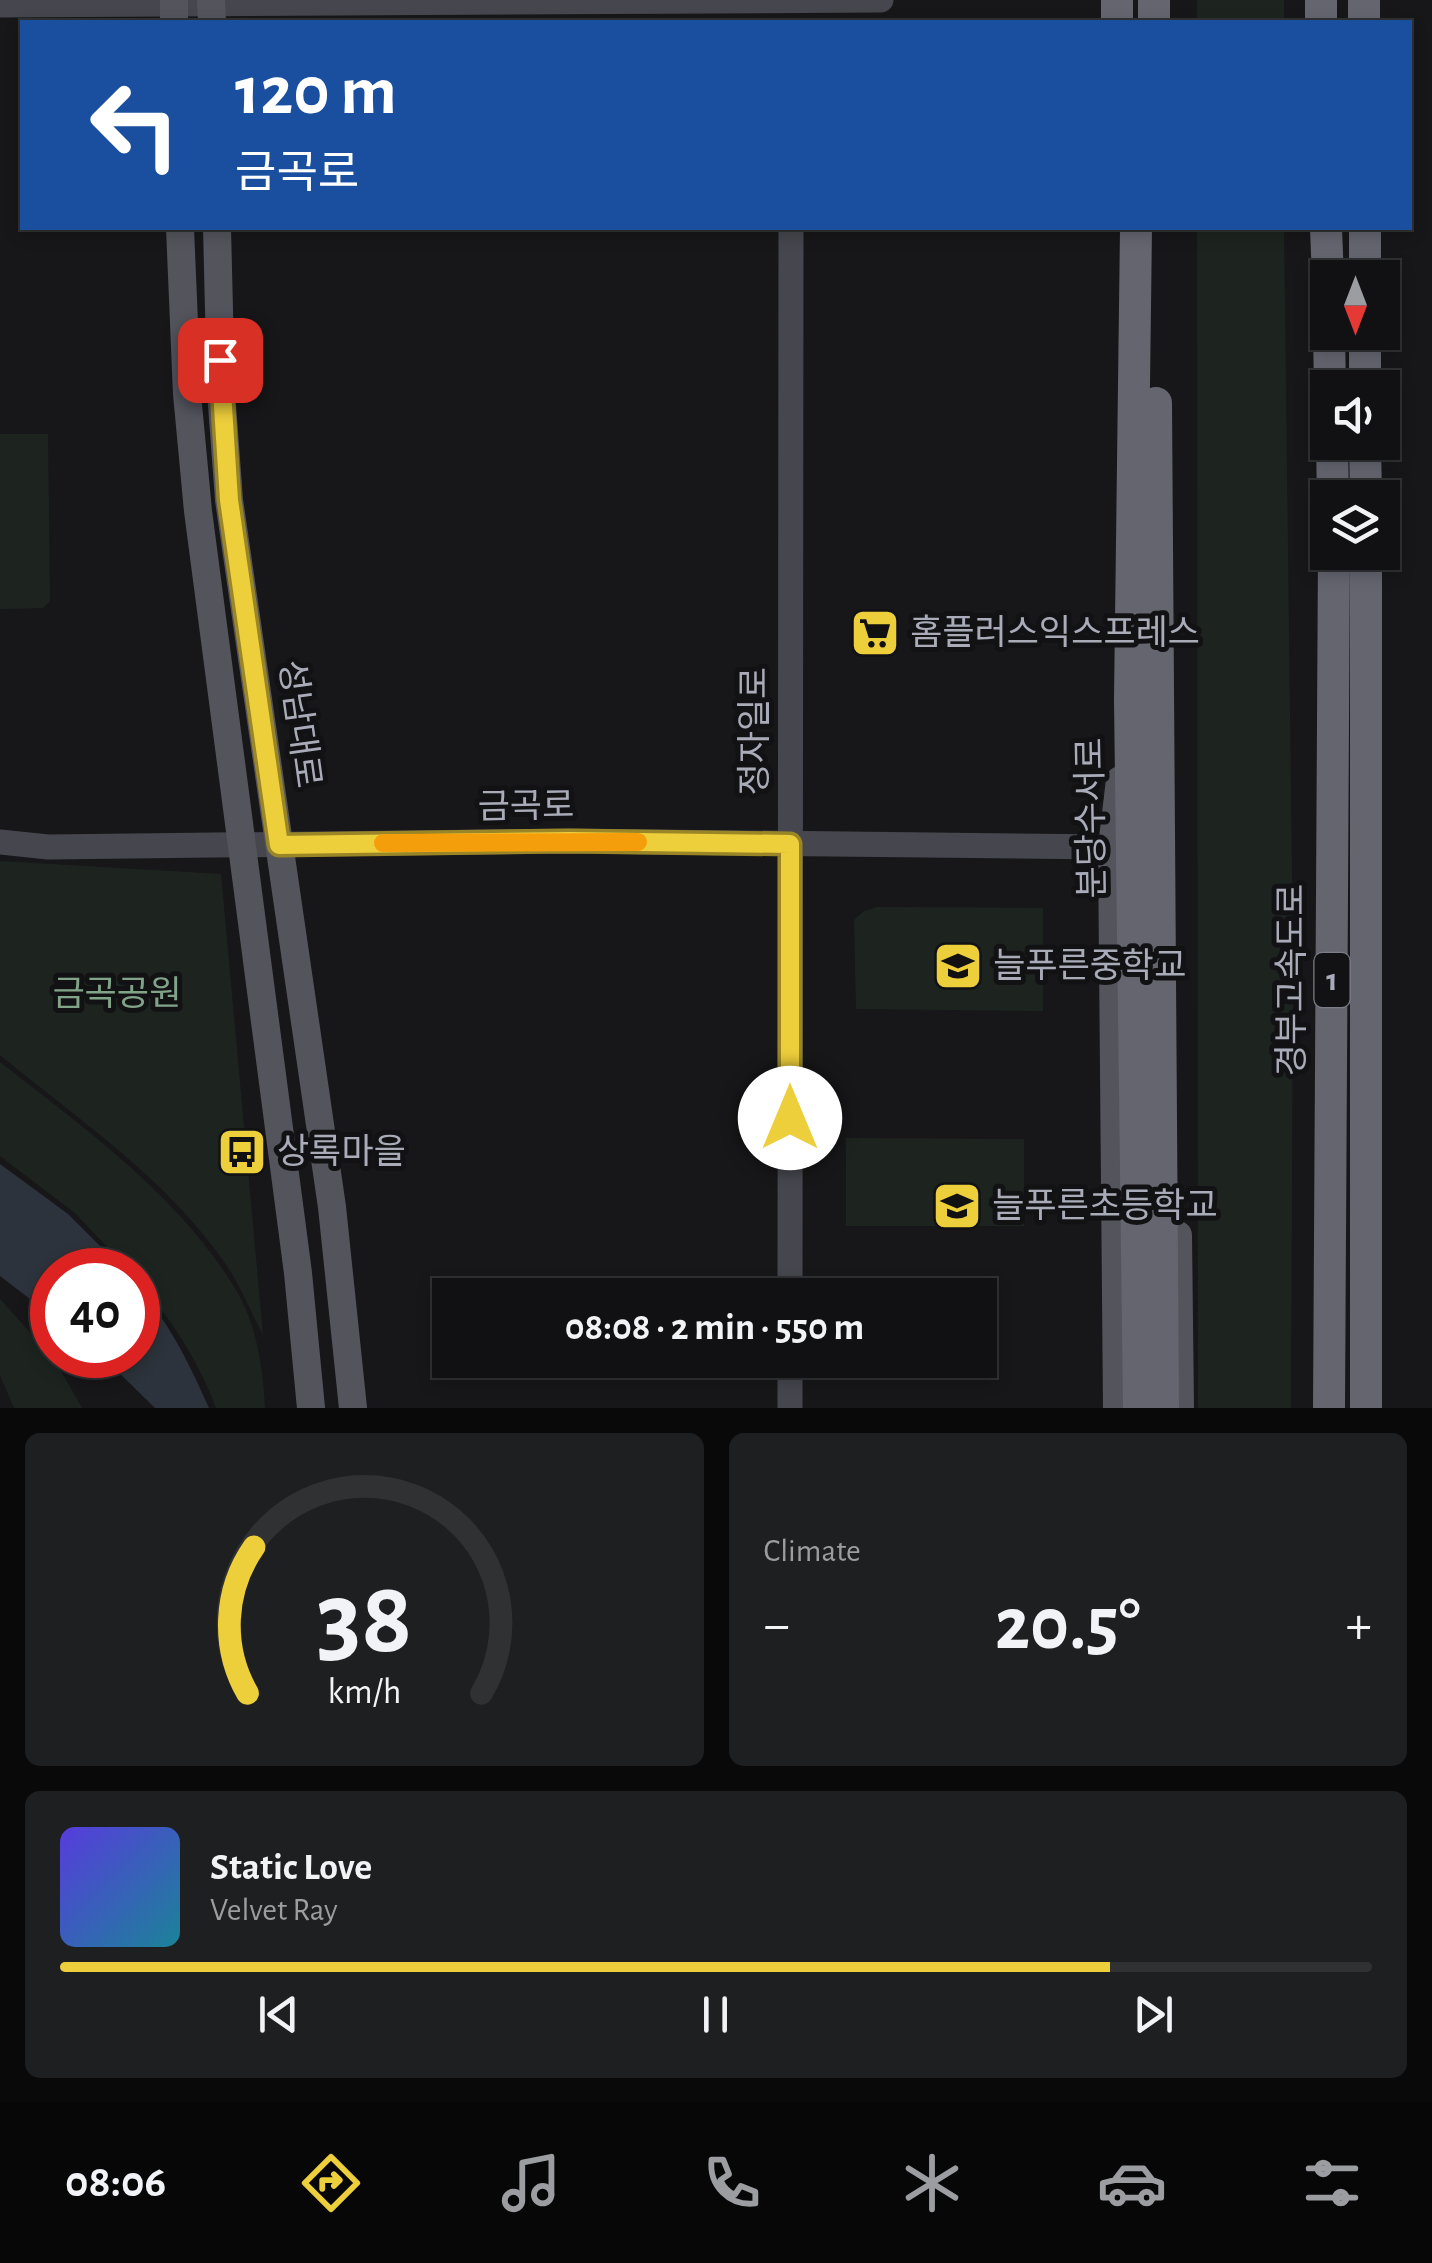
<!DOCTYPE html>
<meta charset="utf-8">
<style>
body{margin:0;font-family:"Alegreya Sans","Noto Sans KR",sans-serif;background:#1e1f21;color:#f1f3f6;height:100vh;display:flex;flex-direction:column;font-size:38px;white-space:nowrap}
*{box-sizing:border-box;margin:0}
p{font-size:32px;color:#9c9da0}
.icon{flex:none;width:55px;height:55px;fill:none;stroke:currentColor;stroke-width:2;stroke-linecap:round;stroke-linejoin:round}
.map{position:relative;height:1408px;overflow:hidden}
.side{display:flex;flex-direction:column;gap:25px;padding:25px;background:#09090a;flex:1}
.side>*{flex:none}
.hud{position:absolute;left:20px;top:20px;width:1392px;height:210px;border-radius:0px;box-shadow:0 5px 15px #0003,0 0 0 2px #303133;background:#1a4fa0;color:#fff;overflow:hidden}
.needle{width:65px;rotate:180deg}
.buttons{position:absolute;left:1310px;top:260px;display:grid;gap:20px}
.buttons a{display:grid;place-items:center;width:90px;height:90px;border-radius:0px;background:#111113;box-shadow:0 5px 15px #0003,0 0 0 2px #303133;font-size:50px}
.speed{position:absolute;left:30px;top:1248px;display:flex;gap:20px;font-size:50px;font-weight:700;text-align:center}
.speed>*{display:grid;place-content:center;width:130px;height:130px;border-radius:50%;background:#111113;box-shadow:0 5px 15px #0003,0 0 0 2px #303133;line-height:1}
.speed .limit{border:15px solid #d22;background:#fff;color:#111}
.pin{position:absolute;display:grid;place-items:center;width:85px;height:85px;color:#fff;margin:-42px;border-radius:20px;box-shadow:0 5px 15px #0006}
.me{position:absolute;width:110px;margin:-55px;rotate:0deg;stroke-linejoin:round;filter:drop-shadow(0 0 8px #0008)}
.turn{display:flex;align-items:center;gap:35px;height:210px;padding:0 50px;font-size:45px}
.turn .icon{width:130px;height:130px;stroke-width:2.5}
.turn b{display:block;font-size:70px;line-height:85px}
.big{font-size:75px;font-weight:700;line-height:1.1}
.side .tile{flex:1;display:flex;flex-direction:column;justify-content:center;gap:15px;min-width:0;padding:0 35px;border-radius:15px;background:#1e1f21}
.side .dial{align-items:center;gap:0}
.dial svg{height:260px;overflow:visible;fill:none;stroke:#303133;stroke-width:7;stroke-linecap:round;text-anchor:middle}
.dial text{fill:#f1f3f6;stroke:none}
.song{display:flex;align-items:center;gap:30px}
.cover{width:120px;height:120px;border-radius:15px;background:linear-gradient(135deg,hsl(250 70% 55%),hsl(190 70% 35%))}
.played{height:10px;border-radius:5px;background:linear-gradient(90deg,#edce3b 80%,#303133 80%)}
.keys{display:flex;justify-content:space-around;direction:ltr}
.heat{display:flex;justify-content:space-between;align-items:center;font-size:55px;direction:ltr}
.side .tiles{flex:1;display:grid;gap:25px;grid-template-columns:1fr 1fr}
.tile:last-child{grid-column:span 2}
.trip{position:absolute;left:432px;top:1278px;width:565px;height:100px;border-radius:0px;background:#111113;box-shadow:0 5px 15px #0003,0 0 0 2px #303133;font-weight:700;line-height:100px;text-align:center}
.tabs{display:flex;height:160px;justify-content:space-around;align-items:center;background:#070708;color:#9c9da0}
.tabs .icon{width:70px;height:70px}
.tabs .current{color:#edce3b}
.tabs b{font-size:45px;color:#f1f3f6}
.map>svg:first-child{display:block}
.green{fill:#1d241f}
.water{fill:#2d333c}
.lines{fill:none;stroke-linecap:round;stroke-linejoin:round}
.secondary{stroke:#46474e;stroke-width:25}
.primary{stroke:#54545d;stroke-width:28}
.highway{stroke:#64656f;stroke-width:32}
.route-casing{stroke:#9a8626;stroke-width:25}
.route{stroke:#edce3b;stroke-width:18}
.slow{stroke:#f59e0b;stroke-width:18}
.labels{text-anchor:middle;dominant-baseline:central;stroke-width:10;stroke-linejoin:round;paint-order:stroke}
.shield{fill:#121214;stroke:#7c7e87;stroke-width:2.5}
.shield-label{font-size:32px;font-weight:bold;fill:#a9acb8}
.poi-label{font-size:35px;fill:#a9acb8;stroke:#121214;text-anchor:start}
.street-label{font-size:35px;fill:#a9acb8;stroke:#121214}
.park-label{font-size:35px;fill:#81a388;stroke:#121214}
</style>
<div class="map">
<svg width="1432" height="1408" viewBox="0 0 1432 1408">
<rect width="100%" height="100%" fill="#171719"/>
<g class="green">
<rect x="1197" y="0" width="87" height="22"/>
<path d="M 1197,228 L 1284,228 L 1293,956 L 1291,1408 L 1198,1408 Z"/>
<path d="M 0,434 L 48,434 L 50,601 L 43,608 L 0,609 Z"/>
<path d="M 0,861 L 221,874 L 263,1335 C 251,1312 241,1287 227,1266 C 169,1180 79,1120 0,1055 Z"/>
<path d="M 877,907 L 1043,908 L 1043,1011 L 856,1009 L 854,920 L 864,911 Z"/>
<path d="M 0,1062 C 85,1129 179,1195 236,1290 C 257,1325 263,1369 265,1408 L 216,1408 C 199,1361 170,1318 138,1280 L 138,1270 L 129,1270 L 75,1213 L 0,1156 Z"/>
<path d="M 846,1138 L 1024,1139 L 1024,1226 L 846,1226 Z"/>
<path d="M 0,1299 L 54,1359 L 82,1408 L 14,1408 L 0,1375 Z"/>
</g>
<g class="water">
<path d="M 0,1164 L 68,1214 L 124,1270 L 52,1270 L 52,1316 L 0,1276 Z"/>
<path d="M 138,1287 C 170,1324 189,1363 209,1408 L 155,1408 L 101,1355 L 138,1355 Z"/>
</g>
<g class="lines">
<g class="secondary">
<path d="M 0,5 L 881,0"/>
<path d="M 0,842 L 48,847 L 570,841 L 1112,847"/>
<path d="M 790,1295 L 791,228"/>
<path d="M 790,1408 L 790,1360"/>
</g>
<g class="primary">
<path d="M 174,0 L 174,22"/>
<path d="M 211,0 L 212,22"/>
<path d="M 180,228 L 187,394 L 198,511 L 298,1273 L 311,1408"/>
<path d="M 217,228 L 221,391 L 229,500 L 332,1207 L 353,1408"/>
<path d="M 1178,1235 L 1180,1408"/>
<path d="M 1117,1408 L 1112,847 L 1120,780"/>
</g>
<g class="highway">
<path d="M 1117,0 L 1117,22"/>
<path d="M 1154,0 L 1154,22"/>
<path d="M 1364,0 L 1364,22"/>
<path d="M 1321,22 L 1321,0"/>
<path d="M 1136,228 L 1130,699 L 1139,1408"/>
<path d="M 1326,228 L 1328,279"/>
<path d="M 1365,228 L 1365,278"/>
<path d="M 1329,332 L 1330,388"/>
<path d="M 1365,332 L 1365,388"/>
<path d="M 1156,403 L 1163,1408"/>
<path d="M 1332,442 L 1333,498"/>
<path d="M 1365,442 L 1366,498"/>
<path d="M 1366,552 L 1366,1408"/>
<path d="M 1329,1408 L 1334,552"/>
</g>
</g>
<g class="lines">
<g class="route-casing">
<path id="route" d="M 220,360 L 229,500 L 279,845 L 570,841 L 790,844 L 790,1118"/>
</g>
<use href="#route" class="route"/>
<path class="slow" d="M 383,843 L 638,842"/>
</g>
<defs>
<g id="supermarket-square" transform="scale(2.5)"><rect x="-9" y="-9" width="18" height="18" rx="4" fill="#edce3b" stroke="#121214"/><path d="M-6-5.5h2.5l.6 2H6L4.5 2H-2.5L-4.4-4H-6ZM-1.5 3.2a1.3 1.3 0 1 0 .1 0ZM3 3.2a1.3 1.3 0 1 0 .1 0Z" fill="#111"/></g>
<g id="school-square" transform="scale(2.5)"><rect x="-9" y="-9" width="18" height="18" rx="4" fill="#edce3b" stroke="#121214"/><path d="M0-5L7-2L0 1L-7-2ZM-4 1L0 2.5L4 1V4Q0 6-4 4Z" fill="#111"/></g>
<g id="bus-square" transform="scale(2.5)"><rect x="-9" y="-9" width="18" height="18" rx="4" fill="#edce3b" stroke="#121214"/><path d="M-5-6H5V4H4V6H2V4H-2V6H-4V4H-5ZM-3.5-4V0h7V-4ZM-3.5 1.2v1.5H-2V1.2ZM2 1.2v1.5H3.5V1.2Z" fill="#111"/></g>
</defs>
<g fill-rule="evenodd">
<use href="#supermarket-square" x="875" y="633"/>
<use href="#school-square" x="958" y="966"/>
<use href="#bus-square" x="242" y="1152"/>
<use href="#school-square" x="957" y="1206"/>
</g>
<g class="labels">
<rect class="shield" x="1314.5" y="953" width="35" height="54" rx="8"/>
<g class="shield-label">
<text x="1332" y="980">1</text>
</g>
<g class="poi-label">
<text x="910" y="633">홈플러스익스프레스</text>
<text x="993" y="966">늘푸른중학교</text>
<text x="277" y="1152">상록마을</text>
<text x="992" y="1206">늘푸른초등학교</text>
</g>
<g class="street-label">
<text transform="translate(299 724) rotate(82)">성남대로</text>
<text transform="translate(755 731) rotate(-90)">정자일로</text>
<text transform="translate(526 807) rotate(-1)">금곡로</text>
<text transform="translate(1092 818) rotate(-91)">분당수서로</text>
<text transform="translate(1292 980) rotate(-90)">경부고속도로</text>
</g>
<g class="park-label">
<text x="117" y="994">금곡공원</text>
</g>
</g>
</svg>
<div class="buttons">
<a><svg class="needle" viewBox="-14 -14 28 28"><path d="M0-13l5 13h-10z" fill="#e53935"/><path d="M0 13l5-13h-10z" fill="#9c9da0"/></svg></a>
<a><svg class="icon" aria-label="sound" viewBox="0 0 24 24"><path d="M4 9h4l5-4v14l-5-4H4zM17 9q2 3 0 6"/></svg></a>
<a><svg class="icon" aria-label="layers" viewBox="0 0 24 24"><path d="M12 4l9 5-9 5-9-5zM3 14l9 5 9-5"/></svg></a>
</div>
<div class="speed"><div class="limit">40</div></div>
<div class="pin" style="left:220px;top:360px;background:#d93025"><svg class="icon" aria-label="arrive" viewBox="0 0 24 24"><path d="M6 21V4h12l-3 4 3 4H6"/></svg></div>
<svg class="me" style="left:790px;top:1118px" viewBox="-20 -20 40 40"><circle r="19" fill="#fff"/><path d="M0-13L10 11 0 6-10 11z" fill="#edce3b"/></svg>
<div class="trip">08:08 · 2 min · 550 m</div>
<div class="hud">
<div class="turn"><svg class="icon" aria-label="left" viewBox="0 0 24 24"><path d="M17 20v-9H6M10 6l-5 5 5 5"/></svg><div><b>120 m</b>금곡로</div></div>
</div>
</div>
<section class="side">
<div class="tiles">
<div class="tile dial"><svg viewBox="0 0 100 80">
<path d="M14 69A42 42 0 1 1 86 69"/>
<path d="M14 69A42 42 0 0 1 16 24" stroke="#edce3b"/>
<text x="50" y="56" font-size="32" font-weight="700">38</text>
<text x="50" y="72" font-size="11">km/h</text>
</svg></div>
<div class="tile"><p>Climate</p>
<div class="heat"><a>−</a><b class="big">20.5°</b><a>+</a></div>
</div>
<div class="tile">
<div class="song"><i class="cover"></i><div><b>Static Love</b><p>Velvet Ray</p></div></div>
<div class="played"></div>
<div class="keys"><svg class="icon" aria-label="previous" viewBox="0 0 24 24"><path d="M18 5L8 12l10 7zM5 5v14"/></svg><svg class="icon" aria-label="pause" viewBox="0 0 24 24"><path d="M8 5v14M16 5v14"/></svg><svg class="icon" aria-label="next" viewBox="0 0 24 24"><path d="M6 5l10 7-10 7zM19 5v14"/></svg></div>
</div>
</div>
</section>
<nav class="tabs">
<b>08:06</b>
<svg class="icon current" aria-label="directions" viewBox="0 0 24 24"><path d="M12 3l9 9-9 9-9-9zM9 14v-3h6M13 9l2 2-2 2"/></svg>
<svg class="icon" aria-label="music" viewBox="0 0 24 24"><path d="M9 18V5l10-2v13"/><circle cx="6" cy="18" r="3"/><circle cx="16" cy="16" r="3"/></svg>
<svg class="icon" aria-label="phone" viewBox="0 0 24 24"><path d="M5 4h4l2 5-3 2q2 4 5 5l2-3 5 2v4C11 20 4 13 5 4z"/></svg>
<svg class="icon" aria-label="climate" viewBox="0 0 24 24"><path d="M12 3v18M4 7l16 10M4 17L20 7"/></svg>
<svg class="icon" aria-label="car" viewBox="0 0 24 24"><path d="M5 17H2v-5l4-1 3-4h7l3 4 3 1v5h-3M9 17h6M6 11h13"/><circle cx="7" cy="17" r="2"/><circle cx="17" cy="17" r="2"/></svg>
<svg class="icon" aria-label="filters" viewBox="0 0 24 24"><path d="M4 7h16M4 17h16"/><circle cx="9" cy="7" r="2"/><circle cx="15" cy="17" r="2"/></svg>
</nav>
